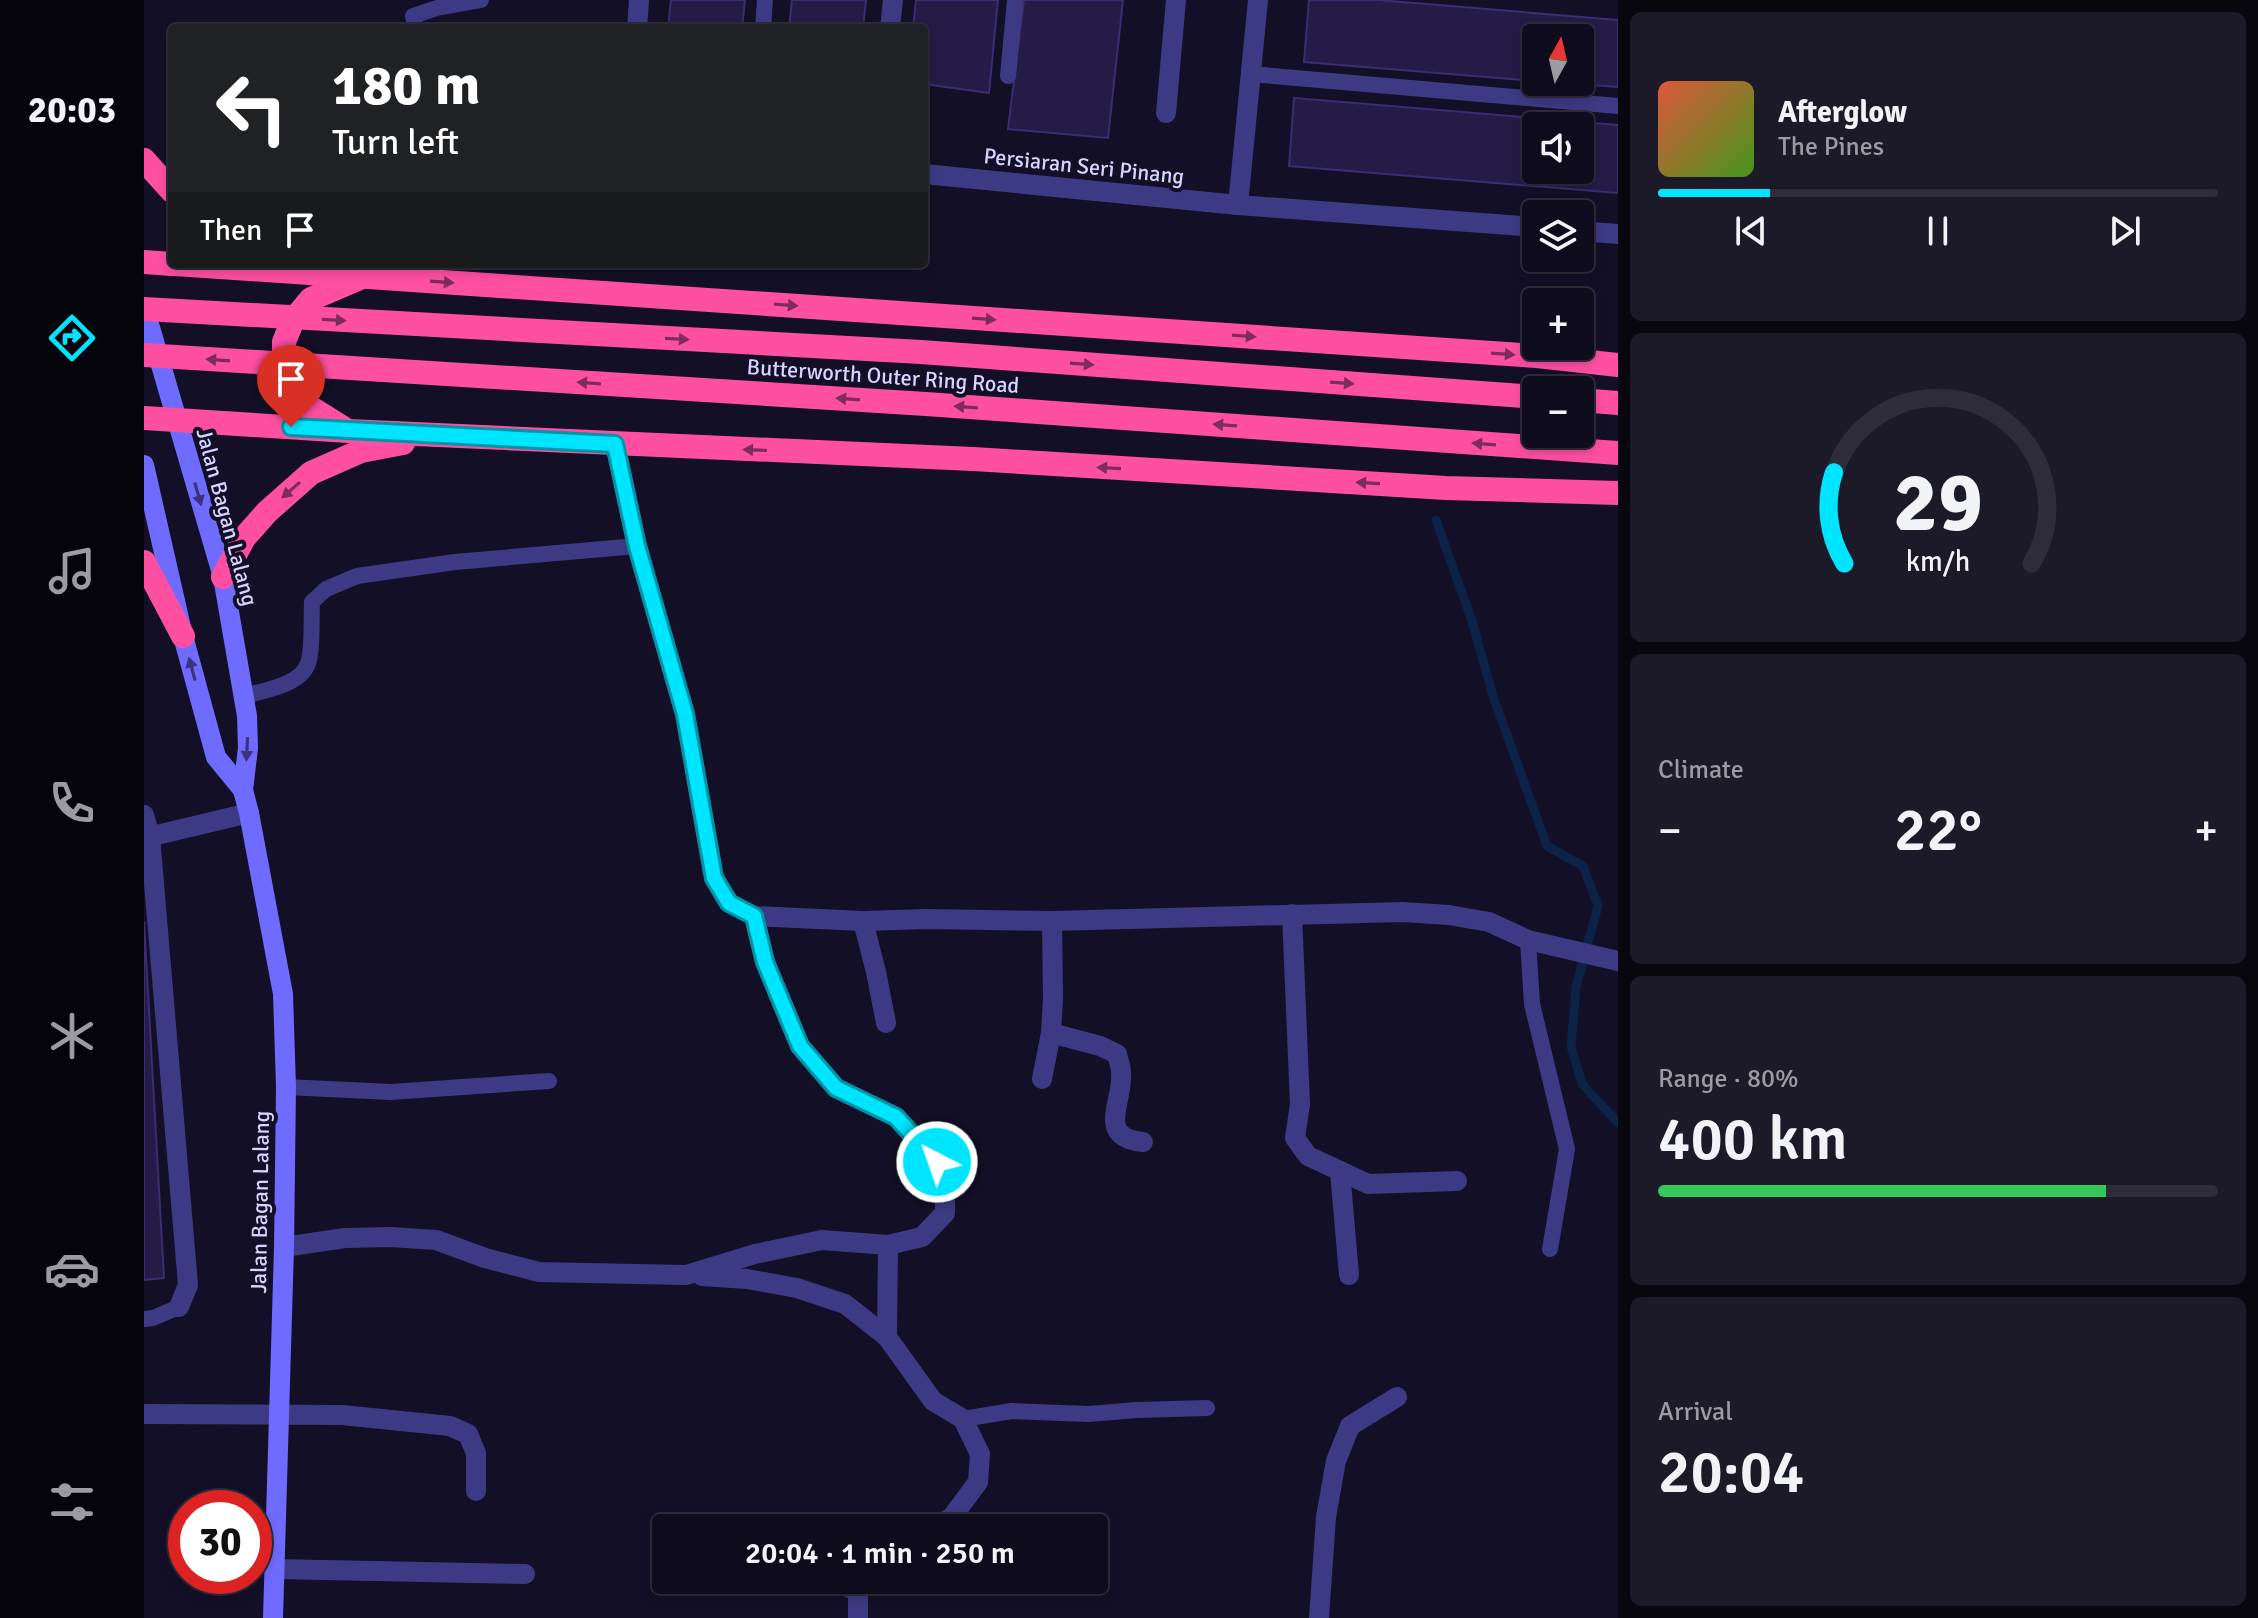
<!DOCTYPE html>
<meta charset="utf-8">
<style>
body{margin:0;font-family:Signika,sans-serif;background:#1c1929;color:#f1f3f6;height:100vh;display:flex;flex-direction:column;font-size:30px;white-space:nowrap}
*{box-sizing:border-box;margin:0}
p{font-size:26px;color:#9b9ba3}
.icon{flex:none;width:44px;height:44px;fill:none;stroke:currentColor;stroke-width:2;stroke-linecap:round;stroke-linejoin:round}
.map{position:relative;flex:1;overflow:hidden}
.side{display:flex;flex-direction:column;gap:12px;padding:12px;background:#08060f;width:640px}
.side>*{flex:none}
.top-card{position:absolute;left:24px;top:24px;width:760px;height:244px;border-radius:8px;box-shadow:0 4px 12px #0003,0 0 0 2px #2e2b3b;background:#202124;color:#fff;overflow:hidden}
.needle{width:52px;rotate:8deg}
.controls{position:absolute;left:1378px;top:24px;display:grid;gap:16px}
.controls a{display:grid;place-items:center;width:72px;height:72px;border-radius:8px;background:#0e0b1c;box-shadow:0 4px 12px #0003,0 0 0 2px #2e2b3b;font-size:40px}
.speed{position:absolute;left:24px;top:1490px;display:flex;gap:16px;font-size:40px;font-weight:700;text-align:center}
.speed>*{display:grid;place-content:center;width:104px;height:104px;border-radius:50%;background:#0e0b1c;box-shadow:0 4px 12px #0003,0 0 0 2px #2e2b3b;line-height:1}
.speed .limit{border:12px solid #d22;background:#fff;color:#111}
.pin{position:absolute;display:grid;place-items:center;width:68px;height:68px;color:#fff;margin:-82px -34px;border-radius:50% 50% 50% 0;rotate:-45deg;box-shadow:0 0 8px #0007}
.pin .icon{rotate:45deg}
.me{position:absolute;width:88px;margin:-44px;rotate:319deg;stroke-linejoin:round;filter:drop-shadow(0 0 6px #0008)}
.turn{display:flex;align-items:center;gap:28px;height:168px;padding:0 32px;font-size:36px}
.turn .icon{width:104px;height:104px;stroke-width:2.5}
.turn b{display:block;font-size:56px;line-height:68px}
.then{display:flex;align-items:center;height:76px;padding:0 32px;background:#0003;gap:16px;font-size:30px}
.big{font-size:60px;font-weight:600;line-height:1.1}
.side .widget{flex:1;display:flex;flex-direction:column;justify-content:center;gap:12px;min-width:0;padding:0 28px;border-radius:12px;background:#1c1929}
.side .dial{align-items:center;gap:0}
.dial svg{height:208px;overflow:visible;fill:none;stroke:#2e2b3b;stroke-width:7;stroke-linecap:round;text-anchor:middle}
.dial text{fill:#f1f3f6;stroke:none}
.song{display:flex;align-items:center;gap:24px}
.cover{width:96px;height:96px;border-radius:12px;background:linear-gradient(135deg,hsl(10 70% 55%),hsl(100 70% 35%))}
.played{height:8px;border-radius:4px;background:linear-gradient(90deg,#00e5ff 20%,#2e2b3b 20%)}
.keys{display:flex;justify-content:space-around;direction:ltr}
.heat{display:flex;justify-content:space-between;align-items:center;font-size:44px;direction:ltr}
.charge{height:12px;border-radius:6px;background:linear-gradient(90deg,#34c759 80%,#2e2b3b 0)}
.trip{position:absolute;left:508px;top:1514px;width:456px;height:80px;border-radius:8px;background:#0e0b1c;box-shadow:0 4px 12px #0003,0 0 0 2px #2e2b3b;font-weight:600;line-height:80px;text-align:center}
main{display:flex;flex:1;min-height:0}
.tab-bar{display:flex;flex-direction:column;width:144px;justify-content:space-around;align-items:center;background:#06040b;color:#9b9ba3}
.tab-bar .icon{width:56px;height:56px}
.tab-bar .selected{color:#00e5ff}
.tab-bar b{font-size:36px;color:#f1f3f6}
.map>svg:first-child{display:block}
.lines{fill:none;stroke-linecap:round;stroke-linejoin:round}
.stream{stroke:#0c2248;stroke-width:9}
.building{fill:#241b47;stroke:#3b2d73;stroke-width:2;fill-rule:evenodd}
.lane{stroke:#3d3a85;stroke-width:16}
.street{stroke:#3d3a85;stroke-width:20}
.secondary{stroke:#6f6bff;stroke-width:20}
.highway{stroke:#ff4fa3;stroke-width:24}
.oneway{fill:#7d2c5e}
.oneway2{fill:#38347d}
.route-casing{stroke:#0095a6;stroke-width:20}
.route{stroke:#00e5ff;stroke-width:14}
.labels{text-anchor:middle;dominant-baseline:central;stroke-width:8;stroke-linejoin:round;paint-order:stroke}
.street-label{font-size:22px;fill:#d9d4ff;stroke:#130f26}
</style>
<main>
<nav class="tab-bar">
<b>20:03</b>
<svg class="icon selected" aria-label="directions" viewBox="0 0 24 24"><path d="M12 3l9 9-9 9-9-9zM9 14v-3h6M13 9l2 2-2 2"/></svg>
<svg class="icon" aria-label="music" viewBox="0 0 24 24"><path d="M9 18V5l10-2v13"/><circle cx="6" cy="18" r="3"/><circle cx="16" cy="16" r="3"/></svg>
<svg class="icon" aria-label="phone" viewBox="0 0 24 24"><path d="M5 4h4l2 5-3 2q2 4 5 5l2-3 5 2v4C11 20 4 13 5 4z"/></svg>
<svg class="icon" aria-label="climate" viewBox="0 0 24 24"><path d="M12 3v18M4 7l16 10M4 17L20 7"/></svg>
<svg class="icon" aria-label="car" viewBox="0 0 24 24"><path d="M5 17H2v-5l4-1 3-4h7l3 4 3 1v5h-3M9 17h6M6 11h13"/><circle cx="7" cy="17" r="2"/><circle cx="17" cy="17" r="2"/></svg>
<svg class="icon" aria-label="filters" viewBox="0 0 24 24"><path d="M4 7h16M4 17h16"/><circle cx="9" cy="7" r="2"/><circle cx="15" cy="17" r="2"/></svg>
</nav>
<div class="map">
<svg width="1474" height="1618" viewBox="0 0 1474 1618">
<rect width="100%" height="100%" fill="#130f26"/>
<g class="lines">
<path class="stream" d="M 1292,520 L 1328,621 L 1349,696 L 1403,846 L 1439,866 L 1454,906 L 1432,987 L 1427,1046 L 1438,1084 L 1474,1123"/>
</g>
<g class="building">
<path d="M 527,0 L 601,0 L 598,28 L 524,28 Z"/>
<path d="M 648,0 L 722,0 L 719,28 L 645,28 Z"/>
<path d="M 772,0 L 854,0 L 845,93 L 780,84 L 780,28 L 769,28 Z"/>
<path d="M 880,0 L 979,0 L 964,138 L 864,129 Z"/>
<path d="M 1165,0 L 1234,0 L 1474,20 L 1474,87 L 1407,82 L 1436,82 L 1436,38 L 1392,38 L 1392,81 L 1160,62 Z"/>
<path d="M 1150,98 L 1474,125 L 1474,193 L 1145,166 ZM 1392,126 L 1436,126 L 1436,170 L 1392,170 Z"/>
<path d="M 0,921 L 20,1278 L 0,1280 Z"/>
</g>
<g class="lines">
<g class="lane">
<path d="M 272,28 L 269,16 L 293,8 L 337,0"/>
<path d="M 619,28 L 621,0"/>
<path d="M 1107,74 L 1474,106"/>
<path d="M 864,76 L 871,0"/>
<path d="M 100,696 C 121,690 160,685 165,660 C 169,642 167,620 168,602 L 182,589 L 213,576 L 311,562 L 493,546"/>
<path d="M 1384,940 L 1388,1004 L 1423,1149 L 1406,1249"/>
<path d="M 142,1087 L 247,1092 L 405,1081"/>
<path d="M 0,1319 L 9,1318 L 35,1307"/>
<path d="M 819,1419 L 868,1411 L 944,1414 L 993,1410 L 1063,1408"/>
</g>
<g class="street">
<path d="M 493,28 L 495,0"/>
<path d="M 746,28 L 749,0"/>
<path d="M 1022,113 L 1032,0"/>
<path d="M 780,174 L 1094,205 L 1392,227"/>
<path d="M 1094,205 L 1114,0"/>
<path d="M 1436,231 L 1474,234"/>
<path d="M 471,444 L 493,546 L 541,714 L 570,878 L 585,903 L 610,916 L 719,921 L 782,919 L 908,921 L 1259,912 L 1305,915 L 1345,922 L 1384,940 L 1474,961"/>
<path d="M 0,815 L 6,836 L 44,1285 L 35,1307"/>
<path d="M 0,838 L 105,813"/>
<path d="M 1148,914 L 1156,1104 L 1151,1138 L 1164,1156 L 1224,1184 L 1313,1181"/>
<path d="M 719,921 L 732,972 L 742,1023"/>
<path d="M 907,1033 L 956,1046 L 973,1054 C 974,1060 977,1066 977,1072 C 980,1102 951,1137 999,1142"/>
<path d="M 898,1079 L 907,1033 L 909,998 L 908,921"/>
<path d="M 1196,1171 L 1205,1275"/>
<path d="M 744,1245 L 743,1337 L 789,1401 L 819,1419 L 836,1454 L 834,1482 L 808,1517 L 790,1528"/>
<path d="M 140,1247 L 201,1238 L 247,1237 L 292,1240 L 341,1258 L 395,1272 L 542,1275 L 611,1254 L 678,1240 L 744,1245 L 778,1237 L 801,1213 L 801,1186 L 793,1162 L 752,1117 L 692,1088 L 656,1046 L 621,962 L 610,916"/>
<path d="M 558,1276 L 603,1279 L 653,1288 L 701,1304 L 743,1337"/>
<path d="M 0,1414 L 198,1415 L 306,1426 L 324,1434 L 332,1453 L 332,1491"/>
<path d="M 130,1569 L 381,1574"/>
<path d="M 688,1580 L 714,1592"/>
<path d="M 714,1618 L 714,1592 L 724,1580"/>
<path d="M 1175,1618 L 1182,1517 L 1192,1461 L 1206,1426 L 1253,1397"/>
</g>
<g class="secondary">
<path d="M 0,307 L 79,577 L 103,716 L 104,748 L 99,790 L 105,813 L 139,994 L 142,1087 L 140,1247 L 129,1618"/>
<path d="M 0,465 L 39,636 L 72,757 L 99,790"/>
</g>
<g class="highway">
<path d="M 0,160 L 28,191"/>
<path d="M 0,262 L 28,264"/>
<path d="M 31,264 L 1393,356 L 1474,365"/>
<path d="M 0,309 L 777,352 L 1392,397"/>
<path d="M 0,355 L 782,404 L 1474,453"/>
<path d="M 1436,400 L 1474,403"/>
<path d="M 0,418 L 204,431 L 829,459 L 1302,488 L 1474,493"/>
<path d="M 199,428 L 156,401 L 140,375 L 140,342 L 148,322 L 167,299 L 216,278"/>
<path d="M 0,562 L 39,636"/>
<path d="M 79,577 L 100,538 L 123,512 L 167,473 L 217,451 L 259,443"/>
</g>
</g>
<defs><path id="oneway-solid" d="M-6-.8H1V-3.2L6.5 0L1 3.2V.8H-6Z" transform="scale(2)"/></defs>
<g class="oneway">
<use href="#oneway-solid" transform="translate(298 282) rotate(4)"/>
<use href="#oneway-solid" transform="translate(642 305) rotate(4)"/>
<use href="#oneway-solid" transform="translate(840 319) rotate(4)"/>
<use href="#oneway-solid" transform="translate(190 320) rotate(3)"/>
<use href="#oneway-solid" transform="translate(1100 336) rotate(4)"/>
<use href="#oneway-solid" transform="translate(533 339) rotate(3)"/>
<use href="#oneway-solid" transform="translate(1359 354) rotate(4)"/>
<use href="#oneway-solid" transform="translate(74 360) rotate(-176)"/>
<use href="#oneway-solid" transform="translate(938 364) rotate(4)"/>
<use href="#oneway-solid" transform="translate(445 383) rotate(-176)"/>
<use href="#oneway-solid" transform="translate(1198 383) rotate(4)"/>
<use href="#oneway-solid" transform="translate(704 399) rotate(-176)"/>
<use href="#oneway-solid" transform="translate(822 407) rotate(-176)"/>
<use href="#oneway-solid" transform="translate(1081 425) rotate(-176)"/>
<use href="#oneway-solid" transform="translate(1340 444) rotate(-176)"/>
<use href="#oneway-solid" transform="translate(611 450) rotate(-178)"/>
<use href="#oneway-solid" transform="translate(965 468) rotate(-177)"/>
<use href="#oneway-solid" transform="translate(1224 483) rotate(-177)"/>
<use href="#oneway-solid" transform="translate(147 490) rotate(139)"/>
</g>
<g class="oneway2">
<use href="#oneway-solid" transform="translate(54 494) rotate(74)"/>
<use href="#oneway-solid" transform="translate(48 669) rotate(-105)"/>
<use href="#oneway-solid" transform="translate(103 749) rotate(93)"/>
</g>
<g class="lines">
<g class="route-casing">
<path id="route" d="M 147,427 L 471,444 L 493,546 L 541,714 L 570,878 L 585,903 L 610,916 L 621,962 L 656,1046 L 692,1088 L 752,1117 L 793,1162"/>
</g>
<use href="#route" class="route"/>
</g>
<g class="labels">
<g class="street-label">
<text transform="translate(940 166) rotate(6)">Persiaran Seri Pinang</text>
<text transform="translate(739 376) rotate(4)">Butterworth Outer Ring Road</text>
<text transform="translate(83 517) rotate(75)">Jalan Bagan Lalang</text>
<text transform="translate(116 1202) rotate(-89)">Jalan Bagan Lalang</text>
</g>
</g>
</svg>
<div class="controls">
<a><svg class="needle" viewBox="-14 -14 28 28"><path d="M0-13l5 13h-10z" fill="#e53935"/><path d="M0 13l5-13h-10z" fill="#9b9ba3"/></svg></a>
<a><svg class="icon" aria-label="sound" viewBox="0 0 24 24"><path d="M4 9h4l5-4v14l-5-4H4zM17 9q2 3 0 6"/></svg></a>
<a><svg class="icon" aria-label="layers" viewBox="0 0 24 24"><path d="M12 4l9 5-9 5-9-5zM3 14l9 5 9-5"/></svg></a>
<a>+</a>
<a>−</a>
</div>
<div class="speed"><div class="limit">30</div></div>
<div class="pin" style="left:147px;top:427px;background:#d93025"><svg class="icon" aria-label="arrive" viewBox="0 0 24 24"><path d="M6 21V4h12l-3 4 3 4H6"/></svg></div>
<svg class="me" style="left:793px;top:1162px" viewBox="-20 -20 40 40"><circle r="17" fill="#00e5ff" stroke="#fff" stroke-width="3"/><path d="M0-11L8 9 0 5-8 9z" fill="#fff"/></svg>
<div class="trip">20:04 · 1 min · 250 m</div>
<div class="top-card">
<div class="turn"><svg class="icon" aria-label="left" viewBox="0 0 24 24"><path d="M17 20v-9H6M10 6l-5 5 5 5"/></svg><div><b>180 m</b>Turn left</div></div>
<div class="then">Then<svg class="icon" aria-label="arrive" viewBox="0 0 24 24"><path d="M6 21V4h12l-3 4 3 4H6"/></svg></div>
</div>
</div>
<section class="side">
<div class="widget">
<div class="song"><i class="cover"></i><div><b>Afterglow</b><p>The Pines</p></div></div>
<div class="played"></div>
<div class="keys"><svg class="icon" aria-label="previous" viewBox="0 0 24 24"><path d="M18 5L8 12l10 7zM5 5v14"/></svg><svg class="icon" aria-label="pause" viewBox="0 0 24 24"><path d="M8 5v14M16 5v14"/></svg><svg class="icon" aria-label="next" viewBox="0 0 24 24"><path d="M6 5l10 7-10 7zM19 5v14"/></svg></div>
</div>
<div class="widget dial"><svg viewBox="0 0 100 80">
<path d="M14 69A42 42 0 1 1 86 69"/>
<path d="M14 69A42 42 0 0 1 10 34" stroke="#00e5ff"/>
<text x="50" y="56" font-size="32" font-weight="700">29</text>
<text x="50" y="72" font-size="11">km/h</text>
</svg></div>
<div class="widget"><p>Climate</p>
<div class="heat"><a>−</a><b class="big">22°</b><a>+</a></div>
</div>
<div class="widget"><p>Range · 80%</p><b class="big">400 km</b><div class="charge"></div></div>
<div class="widget"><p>Arrival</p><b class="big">20:04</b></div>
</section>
</main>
